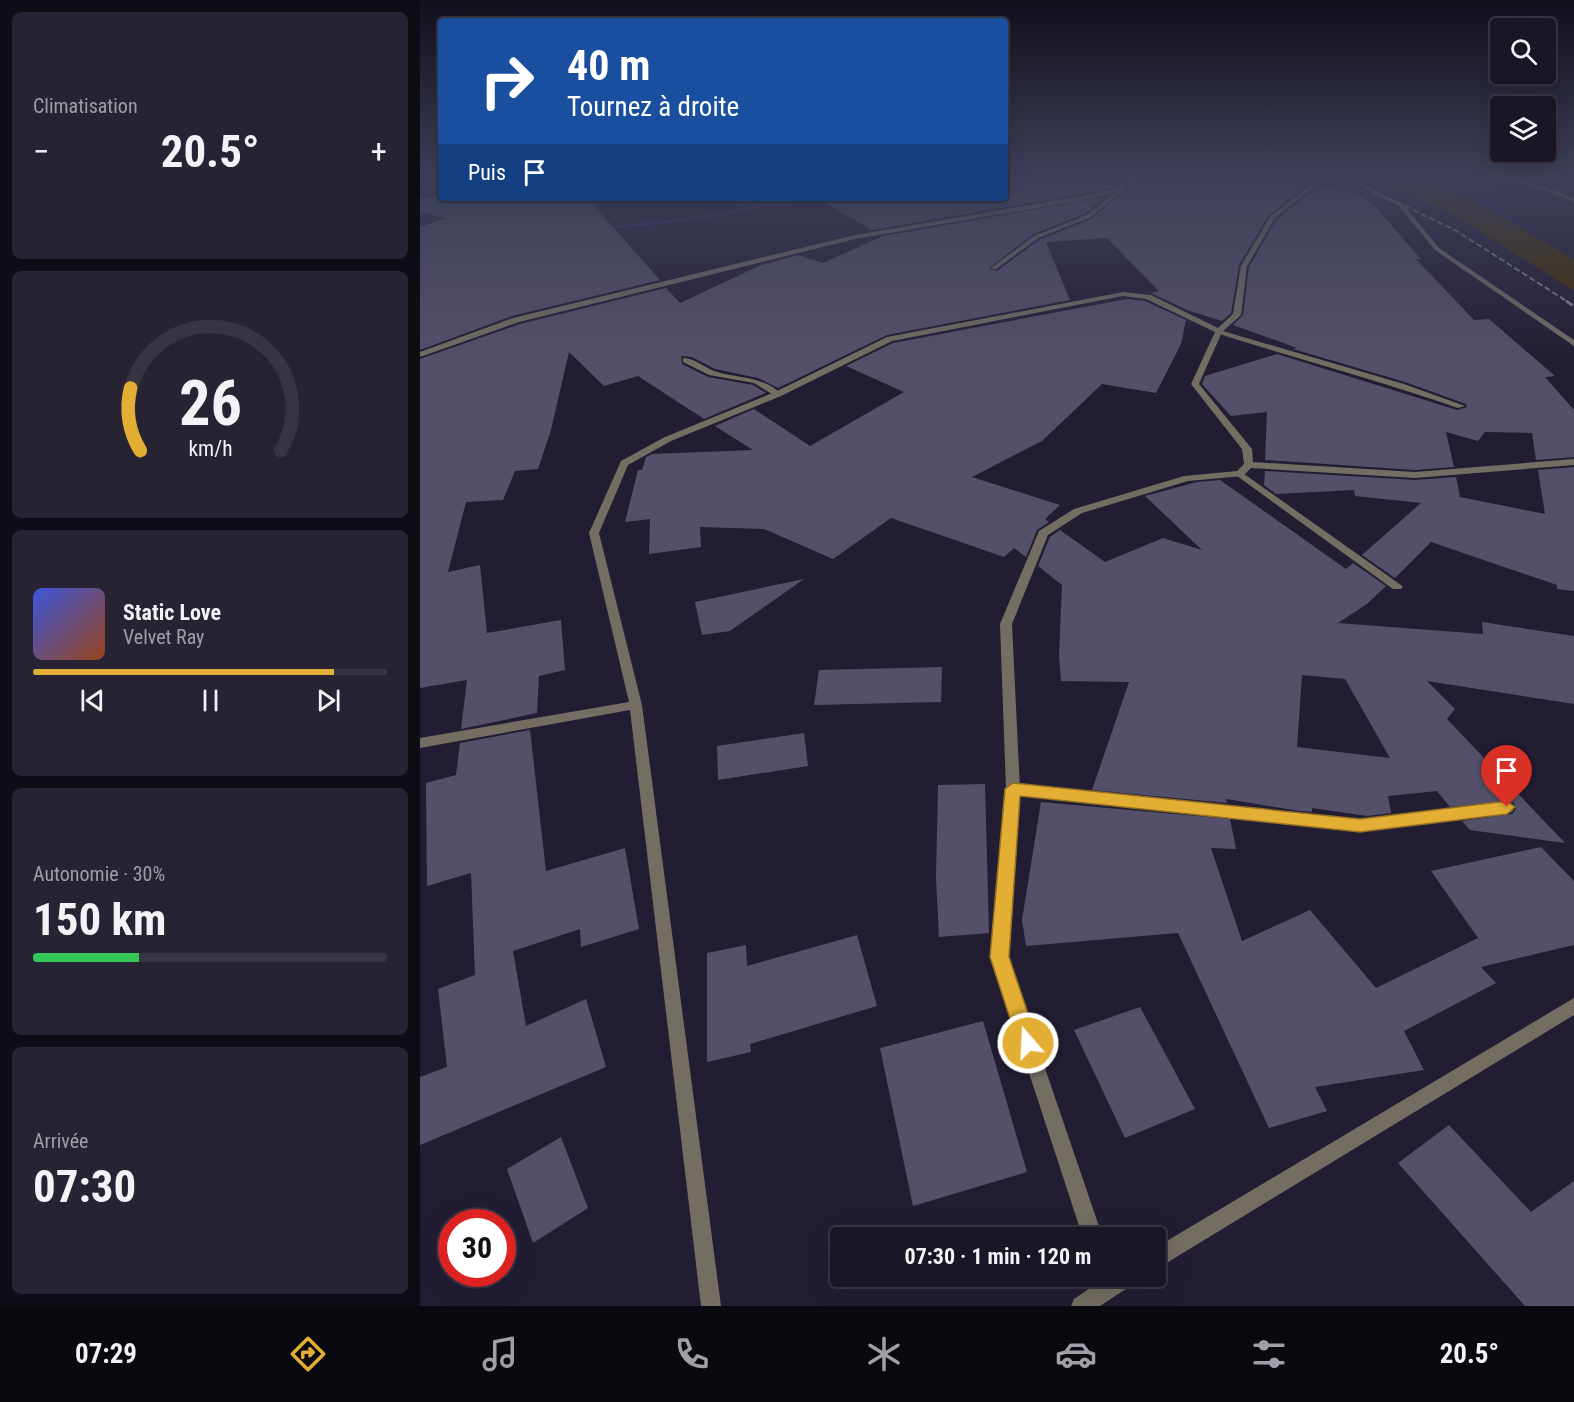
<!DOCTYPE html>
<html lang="fr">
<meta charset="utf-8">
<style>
body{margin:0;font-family:"Roboto Condensed",sans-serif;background:#272332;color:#f1f3f6;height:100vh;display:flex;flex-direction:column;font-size:22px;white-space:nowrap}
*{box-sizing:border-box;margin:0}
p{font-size:20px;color:#9f9fa7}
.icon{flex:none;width:33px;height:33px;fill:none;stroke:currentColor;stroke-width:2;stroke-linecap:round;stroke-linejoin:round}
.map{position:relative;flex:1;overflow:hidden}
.drawer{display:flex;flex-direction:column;gap:12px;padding:12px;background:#0e0c15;width:420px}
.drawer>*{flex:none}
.guide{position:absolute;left:18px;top:18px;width:570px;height:183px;border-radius:6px;box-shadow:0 6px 24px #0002,0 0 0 2px #383543;background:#1a4fa0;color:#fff;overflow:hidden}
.buttons{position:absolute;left:1070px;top:18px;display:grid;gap:12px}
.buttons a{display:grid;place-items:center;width:66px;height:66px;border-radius:6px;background:#1a1626;box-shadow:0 6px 24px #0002,0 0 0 2px #383543;font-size:30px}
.speed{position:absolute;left:18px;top:1209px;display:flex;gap:12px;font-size:30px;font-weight:700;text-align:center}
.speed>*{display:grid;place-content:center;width:78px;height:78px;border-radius:50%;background:#1a1626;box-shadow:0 6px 24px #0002,0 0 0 2px #383543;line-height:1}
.speed .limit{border:9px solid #d22;background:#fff;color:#111}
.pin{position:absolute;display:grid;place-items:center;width:51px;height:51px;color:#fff;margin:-62px -26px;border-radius:50% 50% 50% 0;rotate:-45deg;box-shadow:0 0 6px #0007}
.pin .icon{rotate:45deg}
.me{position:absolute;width:66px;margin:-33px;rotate:341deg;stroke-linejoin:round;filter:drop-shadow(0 0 4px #0008)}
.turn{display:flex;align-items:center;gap:21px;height:126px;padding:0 30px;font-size:27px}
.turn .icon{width:78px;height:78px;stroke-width:2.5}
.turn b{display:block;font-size:42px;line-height:51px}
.then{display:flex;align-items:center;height:57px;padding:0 30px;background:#0003;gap:12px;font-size:22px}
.big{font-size:45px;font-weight:700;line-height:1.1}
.drawer .card{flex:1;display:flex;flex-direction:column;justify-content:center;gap:9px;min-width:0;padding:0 21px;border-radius:9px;background:#272332}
.drawer .dial{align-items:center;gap:0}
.dial svg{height:156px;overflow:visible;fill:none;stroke:#383543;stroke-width:7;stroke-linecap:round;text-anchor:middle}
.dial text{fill:#f1f3f6;stroke:none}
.song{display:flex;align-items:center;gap:18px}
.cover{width:72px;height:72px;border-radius:9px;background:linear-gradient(135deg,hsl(230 70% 55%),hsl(20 70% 35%))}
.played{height:6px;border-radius:3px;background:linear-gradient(90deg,#e3ae34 85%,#383543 85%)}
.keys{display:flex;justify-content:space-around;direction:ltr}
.heat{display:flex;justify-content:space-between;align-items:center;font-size:33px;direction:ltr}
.charge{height:9px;border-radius:4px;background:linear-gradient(90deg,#34c759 30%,#383543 0)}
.trip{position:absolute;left:410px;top:1227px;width:336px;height:60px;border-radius:6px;background:#1a1626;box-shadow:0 6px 24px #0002,0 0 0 2px #383543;font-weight:700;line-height:60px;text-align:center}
.tab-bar{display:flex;height:96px;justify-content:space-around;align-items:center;background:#0a090f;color:#9f9fa7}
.tab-bar .icon{width:42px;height:42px}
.tab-bar .selected{color:#e3ae34}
.tab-bar b{font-size:27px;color:#f1f3f6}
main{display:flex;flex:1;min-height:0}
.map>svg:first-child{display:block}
.green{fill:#412e00}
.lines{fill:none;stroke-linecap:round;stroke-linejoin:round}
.stream{fill:#3b2866;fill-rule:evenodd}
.building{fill:#555069;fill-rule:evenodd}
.lane{fill:#736d62;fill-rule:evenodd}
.street{fill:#736d62;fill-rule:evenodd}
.rail-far1{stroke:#848193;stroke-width:2;stroke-dasharray:6 3;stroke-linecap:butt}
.rail{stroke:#848193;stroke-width:3;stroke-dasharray:8 4;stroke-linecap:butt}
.route{fill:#e3ae34;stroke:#947122;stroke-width:1.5}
</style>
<main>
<section class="drawer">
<div class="card"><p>Climatisation</p>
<div class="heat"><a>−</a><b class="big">20.5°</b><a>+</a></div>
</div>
<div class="card dial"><svg viewBox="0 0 100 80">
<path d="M14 69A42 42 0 1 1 86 69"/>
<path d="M14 69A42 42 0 0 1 9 37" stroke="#e3ae34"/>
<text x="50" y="56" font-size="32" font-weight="700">26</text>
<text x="50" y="72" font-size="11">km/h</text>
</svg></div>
<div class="card">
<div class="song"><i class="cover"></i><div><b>Static Love</b><p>Velvet Ray</p></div></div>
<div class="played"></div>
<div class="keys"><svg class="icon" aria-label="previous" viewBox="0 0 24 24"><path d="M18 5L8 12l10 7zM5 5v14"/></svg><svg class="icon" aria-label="pause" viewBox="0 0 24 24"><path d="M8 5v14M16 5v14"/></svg><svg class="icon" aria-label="next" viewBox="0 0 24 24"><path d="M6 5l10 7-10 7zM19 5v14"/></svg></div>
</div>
<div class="card"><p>Autonomie · 30%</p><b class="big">150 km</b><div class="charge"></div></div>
<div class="card"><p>Arrivée</p><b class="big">07:30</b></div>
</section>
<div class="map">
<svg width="1154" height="1306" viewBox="0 0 1154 1306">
<rect width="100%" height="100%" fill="#221d33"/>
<path class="green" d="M 953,179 L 992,179 L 1052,200 L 1154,259 L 1154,291 L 1031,213 Z"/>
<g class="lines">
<path class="stream" d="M 371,198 L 380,198 C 366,204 349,206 335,209 C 284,220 231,226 179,230 L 176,228 L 279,216 Z"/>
</g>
<g class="building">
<path d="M 585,179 L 706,179 L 697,186 L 674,192 L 452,230 L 397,198 L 585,198 Z"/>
<path d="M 722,179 L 774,182 L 779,179 L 831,179 L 884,187 L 848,216 L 819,265 L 811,313 L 802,321 L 767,310 L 731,293 L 739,291 L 687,238 L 626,242 L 650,300 L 467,335 L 358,388 L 338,378 L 295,369 L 272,357 L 261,356 L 262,364 L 288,377 L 333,385 L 346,393 L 284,419 L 218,376 L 184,386 L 149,352 L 131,430 L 118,469 L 95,471 L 83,500 L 46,502 L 28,572 L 60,565 L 67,633 L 141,620 L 145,670 L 119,676 L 117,713 L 41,729 L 47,680 L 0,688 L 0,359 L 100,324 L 246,288 L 260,303 L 341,265 L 378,255 L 403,263 L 463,236 L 685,197 L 666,213 L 613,234 L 569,268 L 577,271 L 619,240 L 672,219 L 707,188 Z"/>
<path d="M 895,189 L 928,191 L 951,202 L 1001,259 L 996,259 L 1054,320 L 1069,319 L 1135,376 L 1125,377 L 1154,410 L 1154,457 L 1116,460 L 1112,433 L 1065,432 L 1058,441 L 1026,432 L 1034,467 L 995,470 L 845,460 L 847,412 L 811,416 L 782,384 L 785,376 L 857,354 L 1037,410 L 1047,407 L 1046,404 L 985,382 L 873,349 L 877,348 L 813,325 L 823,315 L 829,267 L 857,219 Z"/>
<path d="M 0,198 L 167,198 L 240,280 L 92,316 L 0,350 L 0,227 L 26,218 L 0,212 Z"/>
<path d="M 707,299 L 725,301 L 766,320 L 761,344 L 736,393 L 682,384 L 622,441 L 552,477 L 640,505 L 625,519 L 629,522 L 617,530 L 606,557 L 594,548 L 584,557 L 471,518 L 413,559 L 344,529 L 280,527 L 281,547 L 229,554 L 230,519 L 205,522 L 218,470 L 222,470 L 226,457 L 232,454 L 333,450 L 295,426 L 334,409 L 390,446 L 484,392 L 426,366 L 473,343 Z"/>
<path d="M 1154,467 L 1154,591 L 1137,589 L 1137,585 L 1011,542 L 975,578 L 942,555 L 1001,503 L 935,496 L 934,490 L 856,494 L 844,485 L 845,471 L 995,480 L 1036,477 L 1040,497 L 1125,514 L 1118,470 Z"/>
<path d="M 800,480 L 926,569 L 933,563 L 966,586 L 947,604 L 918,623 L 1063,634 L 1062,622 L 1154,636 L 1154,704 L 1007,681 L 1035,709 L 1027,719 L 1145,843 L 1050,830 L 1042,821 L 1092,814 L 1096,809 L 1094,803 L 1087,801 L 1030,807 L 1017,791 L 968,796 L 971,813 L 947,816 L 892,808 L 892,812 L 880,811 L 806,799 L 807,803 L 672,790 L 709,682 L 641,681 L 639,656 L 642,585 L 618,566 L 630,537 L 640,530 L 685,562 L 743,538 L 782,550 L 725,496 L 777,482 ZM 882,675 L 925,679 L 970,758 L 877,747 Z"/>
<path d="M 384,579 L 310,631 L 282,635 L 275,602 Z"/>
<path d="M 522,667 L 521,702 L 394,705 L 399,670 Z"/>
<path d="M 110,730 L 126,871 L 205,848 L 219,929 L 161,947 L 160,929 L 93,951 L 106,1026 L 166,999 L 186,1067 L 0,1145 L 0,1077 L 27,1067 L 18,989 L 55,975 L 51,873 L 7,886 L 6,783 L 36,775 L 40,743 Z"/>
<path d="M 384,733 L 388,766 L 298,780 L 297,746 Z"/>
<path d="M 565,784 L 569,933 L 519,937 L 516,878 L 518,785 Z"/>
<path d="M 621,802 L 810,819 L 816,849 L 791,848 L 822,941 L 890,910 L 956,988 L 1058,938 L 1011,871 L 1121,847 L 1154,881 L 1154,945 L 1061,967 L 1076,983 L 984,1031 L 1004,1070 L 895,1087 L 907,1111 L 849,1128 L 758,933 L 606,946 L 602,920 Z"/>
<path d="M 437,935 L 457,1006 L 330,1044 L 331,1052 L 287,1062 L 287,953 L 326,945 L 327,966 Z"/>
<path d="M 720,1007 L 775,1109 L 705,1138 L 654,1030 Z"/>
<path d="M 563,1021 L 607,1172 L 493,1206 L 460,1048 Z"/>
<path d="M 1029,1125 L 1111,1212 L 1154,1181 L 1154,1306 L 1105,1306 L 978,1163 Z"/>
<path d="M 141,1137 L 168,1208 L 113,1243 L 87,1169 Z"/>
</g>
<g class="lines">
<g class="lane">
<path d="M 700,188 L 705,189 L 671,217 L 618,238 L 576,269 L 571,268 L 614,236 L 667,215 Z"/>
<path d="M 796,329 L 984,384 L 1045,406 L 1038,408 C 958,380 877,359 796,333 Z"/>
<path d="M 263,358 C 274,358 284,367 294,371 C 319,379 340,375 362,394 L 355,396 L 334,383 L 289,375 L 263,362 Z"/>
<path d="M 820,471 L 981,585 L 983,587 L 981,589 L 973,589 L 817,476 L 817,472 Z"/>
<path d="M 593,784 L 940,819 L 1087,803 L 1092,804 L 1094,808 L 1092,812 L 1087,813 L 940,831 L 593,794 L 588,793 L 586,789 L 588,785 Z"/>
</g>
<g class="street">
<path d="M 712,179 L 720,179 L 705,186 L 704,190 L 674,198 L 435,239 L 99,322 L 0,357 L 0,352 L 93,318 L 435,235 L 674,194 L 699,188 L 700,184 Z"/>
<path d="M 1082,179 C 1106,179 1132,189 1154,198 L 1154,202 L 1128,191 Z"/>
<path d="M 892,184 L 894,187 L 855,218 L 827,266 L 821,315 L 802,332 L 779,384 L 832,449 L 833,462 L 995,472 L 1154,459 L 1154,465 L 995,478 L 831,468 L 823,476 L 768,481 L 662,513 L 628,535 L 592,624 L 600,789 L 587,957 L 683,1238 L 663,1238 L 571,957 L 586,789 L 580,624 L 619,531 L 654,509 L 764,476 L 817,471 L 824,464 L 822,449 L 771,384 L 795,332 L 726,299 L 703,296 L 472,341 L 361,396 L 251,441 L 208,465 L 179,533 L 222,705 L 301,1306 L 281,1306 L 210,710 L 0,748 L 0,738 L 209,702 L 169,533 L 201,461 L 245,437 L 355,392 L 467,337 L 703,292 L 731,295 L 798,328 L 813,314 L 821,266 L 850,217 Z"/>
<path d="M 950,191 L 982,203 L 1019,248 L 1154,340 L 1154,346 L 1015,250 L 978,205 L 950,193 Z"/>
<path d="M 1154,998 L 1154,1015 L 735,1270 L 735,1248 Z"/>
<path d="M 688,1276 L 718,1276 L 715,1283 L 680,1306 L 651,1306 L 654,1299 Z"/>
</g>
<path class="rail-far1" d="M 928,179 L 1035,230 L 1148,302"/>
<path class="rail" d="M 1146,301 L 1154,306"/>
</g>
<linearGradient id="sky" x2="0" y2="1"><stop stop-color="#13101c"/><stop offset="0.49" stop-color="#3e405b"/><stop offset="1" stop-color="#3e405b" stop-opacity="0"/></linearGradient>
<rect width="1154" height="362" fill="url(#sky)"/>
<path class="route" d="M 593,783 L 940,819 L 1087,801 L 1095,807 L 1087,814 L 940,832 L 600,796 L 589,957 L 618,1043 L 615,1050 L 608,1053 L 601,1050 L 598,1043 L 570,957 L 585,789 Z"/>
</svg>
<div class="buttons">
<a><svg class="icon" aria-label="search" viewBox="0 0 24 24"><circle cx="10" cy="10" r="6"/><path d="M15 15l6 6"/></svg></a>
<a><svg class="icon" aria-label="layers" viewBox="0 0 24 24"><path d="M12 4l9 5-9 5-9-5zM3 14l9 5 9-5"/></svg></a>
</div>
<div class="speed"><div class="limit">30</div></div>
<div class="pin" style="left:1087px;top:807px;background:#d93025"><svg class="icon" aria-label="arrive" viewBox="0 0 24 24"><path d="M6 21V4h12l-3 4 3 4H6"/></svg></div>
<svg class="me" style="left:608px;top:1043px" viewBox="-20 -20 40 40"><circle r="17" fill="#e3ae34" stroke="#fff" stroke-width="3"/><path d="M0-11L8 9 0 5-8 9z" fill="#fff"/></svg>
<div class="trip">07:30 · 1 min · 120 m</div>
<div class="guide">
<div class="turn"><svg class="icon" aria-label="right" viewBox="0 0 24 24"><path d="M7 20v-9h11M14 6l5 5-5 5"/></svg><div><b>40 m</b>Tournez à droite</div></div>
<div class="then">Puis<svg class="icon" aria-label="arrive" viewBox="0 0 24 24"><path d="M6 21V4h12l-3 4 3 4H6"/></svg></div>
</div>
</div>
</main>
<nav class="tab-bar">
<b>07:29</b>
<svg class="icon selected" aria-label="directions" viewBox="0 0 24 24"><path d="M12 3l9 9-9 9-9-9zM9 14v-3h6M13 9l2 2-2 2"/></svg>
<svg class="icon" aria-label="music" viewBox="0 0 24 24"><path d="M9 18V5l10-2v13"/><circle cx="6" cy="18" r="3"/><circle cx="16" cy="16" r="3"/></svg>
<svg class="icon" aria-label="phone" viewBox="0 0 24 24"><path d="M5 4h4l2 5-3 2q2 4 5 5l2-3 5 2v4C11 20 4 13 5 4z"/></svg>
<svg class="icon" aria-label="climate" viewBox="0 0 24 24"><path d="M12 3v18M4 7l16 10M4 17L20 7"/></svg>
<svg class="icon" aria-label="car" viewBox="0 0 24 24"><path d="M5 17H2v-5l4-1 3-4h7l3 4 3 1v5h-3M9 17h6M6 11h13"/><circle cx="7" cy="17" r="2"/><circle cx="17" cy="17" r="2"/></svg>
<svg class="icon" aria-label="filters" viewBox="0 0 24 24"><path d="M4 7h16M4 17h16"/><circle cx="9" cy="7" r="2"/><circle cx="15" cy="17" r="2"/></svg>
<b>20.5°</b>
</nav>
